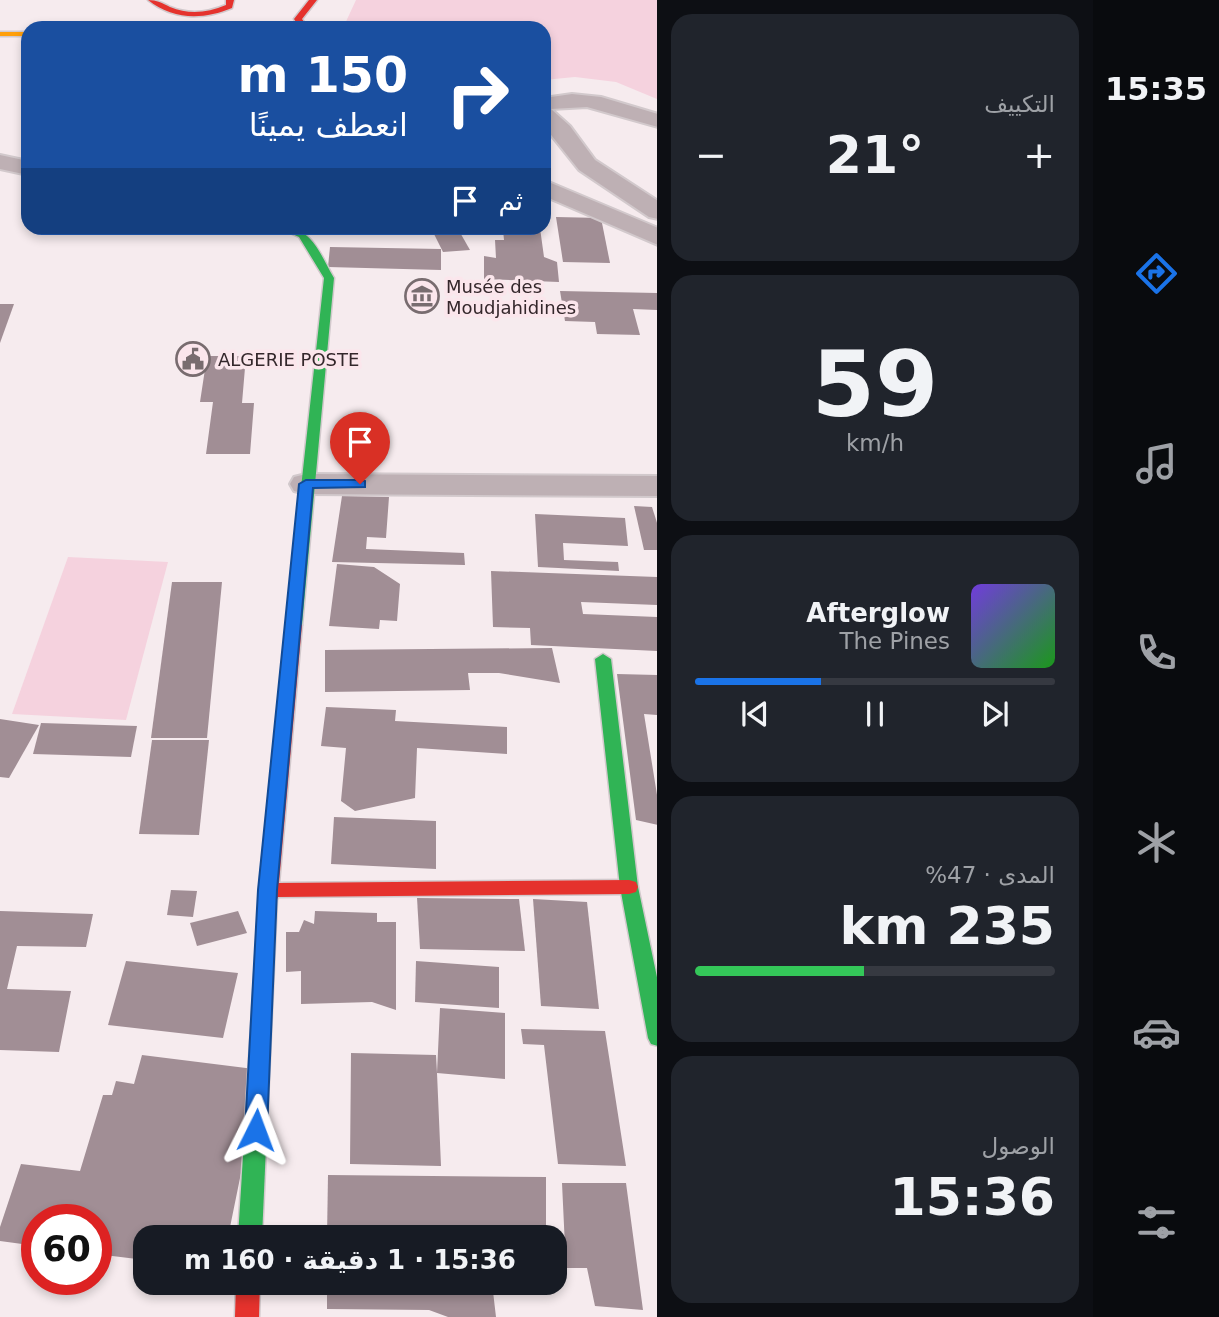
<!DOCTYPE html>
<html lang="ar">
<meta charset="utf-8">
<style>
body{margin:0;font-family:"DejaVu Sans",Vazirmatn,sans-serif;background:#20242c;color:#f1f3f6;direction:rtl;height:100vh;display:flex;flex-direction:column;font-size:26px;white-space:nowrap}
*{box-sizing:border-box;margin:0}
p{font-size:23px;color:#9ea1a6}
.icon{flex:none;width:38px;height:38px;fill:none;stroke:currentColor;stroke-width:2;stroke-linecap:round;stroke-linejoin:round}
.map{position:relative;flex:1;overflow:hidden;direction:ltr}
.details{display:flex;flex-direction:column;gap:14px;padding:14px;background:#0d0f14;width:436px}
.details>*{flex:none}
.hud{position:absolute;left:21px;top:21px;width:530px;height:214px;border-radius:21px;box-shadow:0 4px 10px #0003;direction:rtl;background:#1a4fa0;color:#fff;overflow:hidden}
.speed{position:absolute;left:21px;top:1204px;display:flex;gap:14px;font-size:35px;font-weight:700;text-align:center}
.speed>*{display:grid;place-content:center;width:91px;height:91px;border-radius:50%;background:#171b24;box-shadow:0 4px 10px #0003;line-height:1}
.speed .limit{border:10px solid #d22;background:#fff;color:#111}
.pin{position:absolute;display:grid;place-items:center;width:60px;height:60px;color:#fff;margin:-72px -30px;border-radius:50% 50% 50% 0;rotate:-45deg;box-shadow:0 0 7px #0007}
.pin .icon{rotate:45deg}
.me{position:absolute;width:77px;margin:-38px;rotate:3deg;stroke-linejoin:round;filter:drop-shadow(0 0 5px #0008)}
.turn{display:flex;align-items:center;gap:24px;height:147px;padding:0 28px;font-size:32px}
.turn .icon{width:91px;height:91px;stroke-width:2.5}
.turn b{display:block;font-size:49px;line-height:60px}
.then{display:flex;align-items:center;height:66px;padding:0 28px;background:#0003;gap:14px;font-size:26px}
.big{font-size:52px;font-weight:700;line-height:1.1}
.details .widget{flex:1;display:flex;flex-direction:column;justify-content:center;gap:10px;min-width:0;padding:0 24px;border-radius:21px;background:#20242c}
.details .dial{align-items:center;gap:0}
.dial b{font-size:91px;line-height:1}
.song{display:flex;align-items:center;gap:21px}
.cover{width:84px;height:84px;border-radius:10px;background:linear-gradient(135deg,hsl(260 70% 55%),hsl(120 70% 35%))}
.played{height:7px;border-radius:4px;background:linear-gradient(90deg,#1a73e8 35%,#363941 35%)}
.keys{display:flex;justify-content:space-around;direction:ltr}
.heat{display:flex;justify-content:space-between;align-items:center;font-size:38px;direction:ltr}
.charge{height:10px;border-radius:5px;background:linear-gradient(90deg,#34c759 47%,#363941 0)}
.trip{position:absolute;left:133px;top:1225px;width:434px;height:70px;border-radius:21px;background:#171b24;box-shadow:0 4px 10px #0003;font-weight:700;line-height:70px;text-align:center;direction:rtl}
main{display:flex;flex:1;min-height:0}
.dock{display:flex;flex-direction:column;width:126px;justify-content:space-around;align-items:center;background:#090b0e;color:#9ea1a6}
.dock .icon{width:49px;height:49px}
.dock .on{color:#1a73e8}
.dock b{font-size:32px;color:#f1f3f6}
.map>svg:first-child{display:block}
.green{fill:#f5d2de}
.building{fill:#a18e95}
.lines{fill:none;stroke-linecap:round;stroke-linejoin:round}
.street-casing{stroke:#d2c9cc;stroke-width:4}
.fast-casing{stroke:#d2c9cc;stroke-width:3}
.slow-casing{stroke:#d2c9cc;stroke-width:3}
.jam-casing{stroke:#d2c9cc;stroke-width:3}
.street{fill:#beb0b4;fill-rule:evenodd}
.fast{fill:#30b455;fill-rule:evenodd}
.slow{fill:#ff9f0a;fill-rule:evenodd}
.jam{fill:#e5322d;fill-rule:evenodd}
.route{fill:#1a73e8;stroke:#114b97;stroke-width:2}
.labels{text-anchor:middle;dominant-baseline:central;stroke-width:7;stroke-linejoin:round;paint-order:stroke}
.far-poi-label{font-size:18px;fill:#34272b;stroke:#fbe6ec;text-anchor:start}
</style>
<main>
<nav class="dock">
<b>15:35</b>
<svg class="icon on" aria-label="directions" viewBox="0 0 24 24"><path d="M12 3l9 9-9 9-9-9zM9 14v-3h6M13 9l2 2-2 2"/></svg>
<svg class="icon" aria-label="music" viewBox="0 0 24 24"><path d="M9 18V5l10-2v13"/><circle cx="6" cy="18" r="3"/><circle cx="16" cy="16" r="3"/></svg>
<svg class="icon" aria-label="phone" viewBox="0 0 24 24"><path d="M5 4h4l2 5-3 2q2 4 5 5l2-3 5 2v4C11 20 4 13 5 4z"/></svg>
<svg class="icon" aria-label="climate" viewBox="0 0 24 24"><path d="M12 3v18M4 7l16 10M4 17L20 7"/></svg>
<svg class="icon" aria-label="car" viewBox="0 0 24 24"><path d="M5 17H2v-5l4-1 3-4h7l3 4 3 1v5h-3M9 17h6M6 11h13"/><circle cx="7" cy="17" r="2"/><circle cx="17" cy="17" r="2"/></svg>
<svg class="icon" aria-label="filters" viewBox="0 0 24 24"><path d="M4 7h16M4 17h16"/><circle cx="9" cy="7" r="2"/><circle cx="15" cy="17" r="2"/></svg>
</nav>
<section class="details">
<div class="widget"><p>التكييف</p>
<div class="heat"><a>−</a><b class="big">21°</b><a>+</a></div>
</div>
<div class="widget dial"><b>59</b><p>km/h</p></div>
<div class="widget">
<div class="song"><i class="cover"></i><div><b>Afterglow</b><p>The Pines</p></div></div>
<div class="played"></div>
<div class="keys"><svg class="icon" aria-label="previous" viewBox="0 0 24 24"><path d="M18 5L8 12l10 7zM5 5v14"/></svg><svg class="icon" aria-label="pause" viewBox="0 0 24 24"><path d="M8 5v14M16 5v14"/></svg><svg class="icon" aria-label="next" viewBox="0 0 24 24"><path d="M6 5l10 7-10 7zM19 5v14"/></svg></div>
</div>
<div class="widget"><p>المدى · 47%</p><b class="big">235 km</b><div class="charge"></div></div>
<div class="widget"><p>الوصول</p><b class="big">15:36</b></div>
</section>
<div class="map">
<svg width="658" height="1317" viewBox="0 0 658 1317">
<rect width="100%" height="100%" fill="#f6ebee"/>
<g class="green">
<path d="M 356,0 L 657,0 L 657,99 L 616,82 L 575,77 L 544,80 L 544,28 L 343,28 Z"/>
<path d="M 68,557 L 168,562 L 126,720 L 12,714 Z"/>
</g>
<g class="building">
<path d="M 556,217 L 601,218 L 610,263 L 563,262 Z"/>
<path d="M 516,228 L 540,228 L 544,257 L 557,262 L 559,282 L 484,279 L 484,256 L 496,258 L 495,240 L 504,240 L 503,230 L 516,230 Z"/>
<path d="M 458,229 L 470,250 L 443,252 L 432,230 Z"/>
<path d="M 330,247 L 441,249 L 441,270 L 328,267 Z"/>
<path d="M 560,291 L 658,293 L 658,310 L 633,309 L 640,335 L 597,334 L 595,322 L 565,321 Z"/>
<path d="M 0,304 L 14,304 L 0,343 Z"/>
<path d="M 207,356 L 246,356 L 242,403 L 254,403 L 250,454 L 206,454 L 213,402 L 200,402 Z"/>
<path d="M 342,496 L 389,497 L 386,538 L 367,537 L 366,549 L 464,553 L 465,565 L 332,562 Z"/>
<path d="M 634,506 L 652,507 L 658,526 L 658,550 L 644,550 Z"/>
<path d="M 535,514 L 625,518 L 628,546 L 563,543 L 564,560 L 618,562 L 619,571 L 538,567 Z"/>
<path d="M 337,564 L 374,567 L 400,584 L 397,621 L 380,620 L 379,629 L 329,626 Z"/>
<path d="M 491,571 L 658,577 L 658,605 L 581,602 L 583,614 L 658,617 L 658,651 L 531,645 L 530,628 L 493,627 Z"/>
<path d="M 172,582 L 222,582 L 207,738 L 151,738 Z"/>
<path d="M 552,648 L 560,683 L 499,673 L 468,673 L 470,690 L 325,692 L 325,650 Z"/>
<path d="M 617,674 L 658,675 L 658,715 L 644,714 L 658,801 L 658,825 L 636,820 Z"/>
<path d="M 326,707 L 396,710 L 395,721 L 507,727 L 507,754 L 417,748 L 415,798 L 355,811 L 341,801 L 346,748 L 321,746 Z"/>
<path d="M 0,719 L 39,725 L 9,778 L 0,777 Z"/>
<path d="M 41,723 L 137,726 L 131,757 L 33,754 Z"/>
<path d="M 152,740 L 209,740 L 199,835 L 139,834 Z"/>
<path d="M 334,817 L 436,821 L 436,869 L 331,864 Z"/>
<path d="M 171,890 L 197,891 L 193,917 L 167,915 Z"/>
<path d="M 417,898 L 519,899 L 525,951 L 420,949 Z"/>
<path d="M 533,899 L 587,902 L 599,1009 L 541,1006 Z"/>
<path d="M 0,911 L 93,914 L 86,947 L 17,946 L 7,989 L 71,991 L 59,1052 L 0,1050 Z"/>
<path d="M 238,911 L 247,933 L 197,946 L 190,923 Z"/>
<path d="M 315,911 L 377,913 L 377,922 L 396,922 L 396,1010 L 372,1002 L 301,1004 L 301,971 L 286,972 L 286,932 L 299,932 L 304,920 L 314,924 Z"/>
<path d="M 126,961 L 238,973 L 223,1038 L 108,1025 Z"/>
<path d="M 416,961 L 499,967 L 499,1008 L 415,1002 Z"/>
<path d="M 440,1008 L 505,1013 L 505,1079 L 437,1073 L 441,1166 L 350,1164 L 351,1053 L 436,1055 L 437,1073 Z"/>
<path d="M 521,1029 L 605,1031 L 626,1166 L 558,1164 L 544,1045 L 523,1044 Z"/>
<path d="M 142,1055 L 262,1070 L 228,1237 L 145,1237 L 145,1260 L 96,1254 L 96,1220 L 37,1220 L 37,1246 L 0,1241 L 0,1227 L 21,1164 L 80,1171 L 103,1095 L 112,1095 L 116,1081 L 134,1084 Z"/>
<path d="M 328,1175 L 546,1177 L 546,1237 L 327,1237 Z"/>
<path d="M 562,1183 L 626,1183 L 643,1310 L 595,1306 L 587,1268 L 566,1268 Z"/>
<path d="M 327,1283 L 492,1283 L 496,1317 L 448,1317 L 429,1310 L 327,1309 Z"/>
</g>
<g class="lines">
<g class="street-casing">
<g id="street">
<path d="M 572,94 L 601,97 L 658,114 L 658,127 L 587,107 L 551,109 L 570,126 L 595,160 L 658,201 L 658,219 L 649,217 L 579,170 L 544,126 L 544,98 Z"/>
<path d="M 0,155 L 28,161 L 28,175 L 0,169 Z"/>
<path d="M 544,180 L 658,228 L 658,245 L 544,196 Z"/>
<path d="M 306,474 L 658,476 L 658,496 L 306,494 L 294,491 L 290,484 L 294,477 Z"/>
</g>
</g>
<g class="fast-casing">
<g id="fast">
<path d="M 28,114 L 28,122 L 24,119 Z"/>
<path d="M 279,228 C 312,225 319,253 334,278 L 302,625 L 294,630 L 286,625 L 324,278 L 299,237 Z"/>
<path d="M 603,654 L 611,659 L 638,887 L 658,982 L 658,1046 L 651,1044 L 648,1038 L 620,887 L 595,659 Z"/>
<path d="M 268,891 L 275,893 L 277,898 L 262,1237 L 238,1237 L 259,898 L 261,893 Z"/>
</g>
</g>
<g class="slow-casing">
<rect id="slow" x="0" y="32" width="28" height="4"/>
</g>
<g class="jam-casing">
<g id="jam">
<path d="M 148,0 C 157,0 162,3 170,7 C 189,15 207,13 226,5 L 226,0 L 234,0 L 232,8 C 203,20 173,20 148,0 Z"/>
<path d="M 309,0 L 317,0 L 302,19 L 308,28 L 300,28 L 294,19 Z"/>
<path d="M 294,620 L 302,625 L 279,883 L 629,880 L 636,882 L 638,887 L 636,892 L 629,894 L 278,897 L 275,903 L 268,905 L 261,903 L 259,890 L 286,625 Z"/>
<path d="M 236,1283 L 260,1283 L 259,1317 L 235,1317 Z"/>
</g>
</g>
<use href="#street" class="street"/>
<use href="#fast" class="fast"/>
<use href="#slow" class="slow"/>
<use href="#jam" class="jam"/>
</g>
<path class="route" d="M 360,480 L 365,481 L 365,487 L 313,488 L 277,890 L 267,1130 L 264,1137 L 256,1140 L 248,1137 L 245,1130 L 258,890 L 299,484 L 306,480 Z"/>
<defs>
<g id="museum-ring" transform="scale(1.75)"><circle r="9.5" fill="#fbe6ec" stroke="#786c6f" stroke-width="1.5"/><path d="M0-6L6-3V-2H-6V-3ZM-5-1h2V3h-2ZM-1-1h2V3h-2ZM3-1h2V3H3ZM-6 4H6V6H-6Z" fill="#786c6f"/></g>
<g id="civic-ring" transform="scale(1.75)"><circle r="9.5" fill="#fbe6ec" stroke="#786c6f" stroke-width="1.5"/><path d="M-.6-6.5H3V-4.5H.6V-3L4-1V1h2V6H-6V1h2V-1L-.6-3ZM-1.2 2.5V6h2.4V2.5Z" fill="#786c6f"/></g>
</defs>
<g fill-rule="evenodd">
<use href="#museum-ring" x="422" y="296"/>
<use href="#civic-ring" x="193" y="359"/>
</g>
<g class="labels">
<g class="far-poi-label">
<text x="446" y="286">Musée des<tspan x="446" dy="21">Moudjahidines</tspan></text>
<text x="218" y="359">ALGERIE POSTE</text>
</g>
</g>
</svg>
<div class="speed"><div class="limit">60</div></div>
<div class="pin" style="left:360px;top:484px;background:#d93025"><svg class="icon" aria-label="arrive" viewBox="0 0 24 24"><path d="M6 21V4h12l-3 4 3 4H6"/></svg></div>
<svg class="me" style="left:256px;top:1130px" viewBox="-20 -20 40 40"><path d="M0-17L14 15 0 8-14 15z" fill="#1a73e8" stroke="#fff" stroke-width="4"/></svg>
<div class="trip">15:36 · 1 دقيقة · 160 m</div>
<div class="hud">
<div class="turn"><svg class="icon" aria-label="right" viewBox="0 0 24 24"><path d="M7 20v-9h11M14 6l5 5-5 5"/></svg><div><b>150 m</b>انعطف يمينًا</div></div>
<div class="then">ثم<svg class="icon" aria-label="arrive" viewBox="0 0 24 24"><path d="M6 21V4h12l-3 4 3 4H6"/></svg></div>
</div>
</div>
</main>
